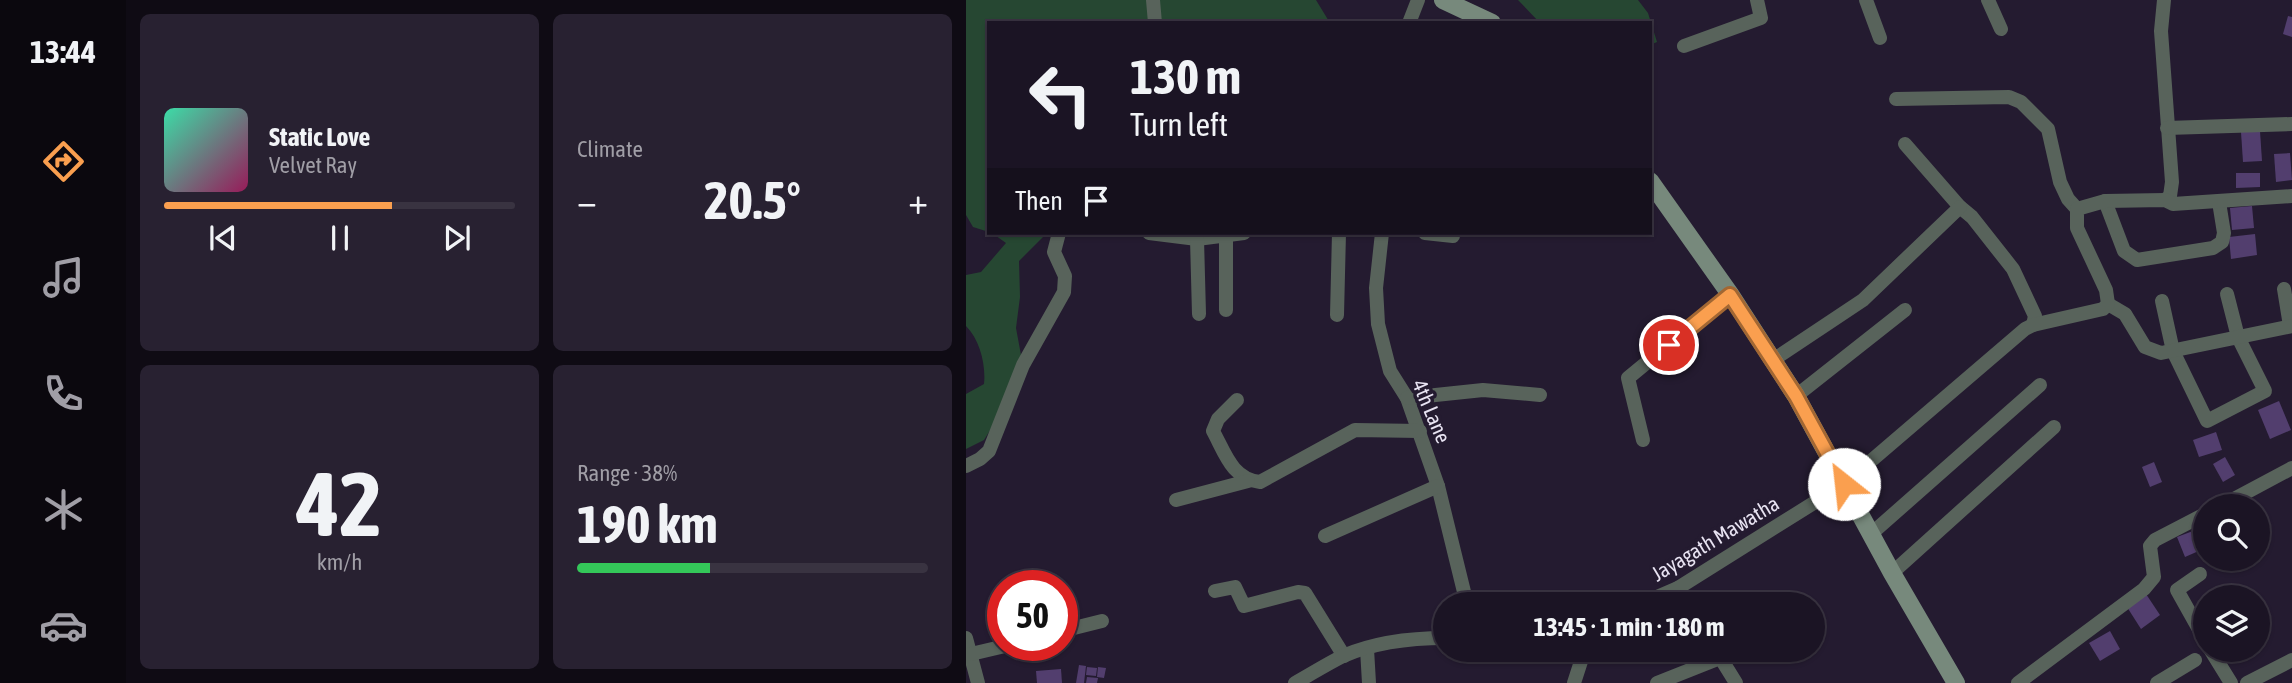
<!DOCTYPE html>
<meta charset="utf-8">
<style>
body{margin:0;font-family:"Asap Condensed",sans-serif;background:#282131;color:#f1f3f6;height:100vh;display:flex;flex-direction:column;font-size:26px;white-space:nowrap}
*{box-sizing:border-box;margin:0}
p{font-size:23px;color:#a09ea6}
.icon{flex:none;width:38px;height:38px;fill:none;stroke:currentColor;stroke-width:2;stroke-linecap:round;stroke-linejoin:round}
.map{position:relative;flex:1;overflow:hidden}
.drawer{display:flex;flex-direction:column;gap:14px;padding:14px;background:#0f0b14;width:840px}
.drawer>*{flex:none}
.guide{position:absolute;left:21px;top:21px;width:665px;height:214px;border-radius:0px;box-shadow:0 2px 5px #0004,0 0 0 2px #393341;background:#1b1424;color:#f1f3f6;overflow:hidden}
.fabs{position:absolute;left:1227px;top:494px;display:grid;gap:14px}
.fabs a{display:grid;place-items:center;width:77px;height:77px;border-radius:50%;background:#1b1424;box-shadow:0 2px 5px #0004,0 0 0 2px #393341;font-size:35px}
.speed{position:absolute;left:21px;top:570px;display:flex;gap:14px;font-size:35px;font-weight:700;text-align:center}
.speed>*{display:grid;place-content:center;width:91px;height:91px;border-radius:50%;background:#1b1424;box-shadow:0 2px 5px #0004,0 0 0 2px #393341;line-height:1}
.speed .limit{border:10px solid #d22;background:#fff;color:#111}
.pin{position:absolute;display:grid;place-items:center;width:60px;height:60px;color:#fff;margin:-30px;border:4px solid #fff;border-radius:50%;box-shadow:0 2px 7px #0007}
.me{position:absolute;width:77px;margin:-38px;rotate:331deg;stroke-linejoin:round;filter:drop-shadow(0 0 5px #0008)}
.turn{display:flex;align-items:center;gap:24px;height:147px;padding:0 28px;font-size:32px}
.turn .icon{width:91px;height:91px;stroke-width:2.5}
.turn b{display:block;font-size:49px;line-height:60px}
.then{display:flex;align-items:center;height:66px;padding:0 28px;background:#0003;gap:14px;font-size:26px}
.big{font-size:52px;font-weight:700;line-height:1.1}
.drawer .card{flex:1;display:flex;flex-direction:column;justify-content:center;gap:10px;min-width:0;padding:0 24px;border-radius:10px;background:#282131}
.drawer .dial{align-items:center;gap:0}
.dial b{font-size:91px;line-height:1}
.song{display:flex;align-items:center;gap:21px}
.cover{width:84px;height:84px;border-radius:10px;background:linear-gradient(135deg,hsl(160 70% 55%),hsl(330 70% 35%))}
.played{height:7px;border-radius:4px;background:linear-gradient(90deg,#fa9f4f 65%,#393341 65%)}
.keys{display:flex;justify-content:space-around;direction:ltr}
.heat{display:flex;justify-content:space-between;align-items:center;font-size:38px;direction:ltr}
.charge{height:10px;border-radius:5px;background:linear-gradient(90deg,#34c759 38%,#393341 0)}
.drawer .tiles{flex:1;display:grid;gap:14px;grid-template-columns:repeat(2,1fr)}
.trip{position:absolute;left:467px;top:592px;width:392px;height:70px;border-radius:35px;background:#1b1424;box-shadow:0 2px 5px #0004,0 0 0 2px #393341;font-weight:700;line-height:70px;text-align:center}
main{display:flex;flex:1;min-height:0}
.tabs{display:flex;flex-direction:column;width:126px;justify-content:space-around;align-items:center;background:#0b080e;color:#a09ea6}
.tabs .icon{width:49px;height:49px}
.tabs .current{color:#fa9f4f}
.tabs b{font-size:32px;color:#f1f3f6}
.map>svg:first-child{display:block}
.green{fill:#264732}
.building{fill:#523e6e}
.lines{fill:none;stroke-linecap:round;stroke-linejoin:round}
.street{stroke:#58635b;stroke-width:14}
.secondary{stroke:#77897c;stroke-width:18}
.route-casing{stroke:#a26733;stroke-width:18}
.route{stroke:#fa9f4f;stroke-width:12}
.labels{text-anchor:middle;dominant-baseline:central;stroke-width:7;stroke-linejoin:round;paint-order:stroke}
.street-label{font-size:21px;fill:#e8e3f2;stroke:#241b30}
</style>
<main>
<nav class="tabs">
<b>13:44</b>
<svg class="icon current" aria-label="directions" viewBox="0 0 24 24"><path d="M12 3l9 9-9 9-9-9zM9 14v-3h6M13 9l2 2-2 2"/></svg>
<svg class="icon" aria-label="music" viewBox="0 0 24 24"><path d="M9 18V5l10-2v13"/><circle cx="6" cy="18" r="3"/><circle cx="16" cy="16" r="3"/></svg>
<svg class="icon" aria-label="phone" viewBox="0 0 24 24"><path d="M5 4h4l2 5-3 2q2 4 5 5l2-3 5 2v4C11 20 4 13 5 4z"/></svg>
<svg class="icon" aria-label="climate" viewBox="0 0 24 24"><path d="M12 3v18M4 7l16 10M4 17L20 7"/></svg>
<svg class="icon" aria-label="car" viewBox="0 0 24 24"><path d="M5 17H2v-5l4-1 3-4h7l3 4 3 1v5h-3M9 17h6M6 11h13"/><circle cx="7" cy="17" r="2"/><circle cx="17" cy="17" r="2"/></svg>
</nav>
<section class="drawer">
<div class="tiles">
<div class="card">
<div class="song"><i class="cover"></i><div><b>Static Love</b><p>Velvet Ray</p></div></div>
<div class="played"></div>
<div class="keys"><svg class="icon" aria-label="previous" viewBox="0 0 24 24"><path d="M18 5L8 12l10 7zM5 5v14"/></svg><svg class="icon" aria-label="pause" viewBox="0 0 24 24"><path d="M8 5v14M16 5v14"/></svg><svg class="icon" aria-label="next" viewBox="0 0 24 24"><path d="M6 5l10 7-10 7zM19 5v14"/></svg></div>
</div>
<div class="card"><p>Climate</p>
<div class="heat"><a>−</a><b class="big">20.5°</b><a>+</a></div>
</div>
<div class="card dial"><b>42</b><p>km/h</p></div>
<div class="card"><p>Range · 38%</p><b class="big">190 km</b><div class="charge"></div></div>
</div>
</section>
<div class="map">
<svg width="1326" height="683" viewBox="0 0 1326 683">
<rect width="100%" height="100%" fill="#241b30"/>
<g class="green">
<path d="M 0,0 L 350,0 L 364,23 L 23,23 L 23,232 L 7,227 L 0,215 Z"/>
<path d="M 552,0 L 672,0 L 682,13 L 691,42 L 684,45 L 684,23 L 574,23 Z"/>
<path d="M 26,233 L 81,233 L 53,261 L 54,297 L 50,328 L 55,355 L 38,408 L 18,440 L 0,449 L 0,394 L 18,384 C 20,365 14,340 0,326 L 0,275 L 15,272 L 40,243 Z"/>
</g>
<g class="building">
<path d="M 1322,16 L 1326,17 L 1326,37 L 1317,34 Z"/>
<path d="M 1294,131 L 1296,161 L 1277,162 L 1275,132 Z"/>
<path d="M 1324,153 L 1326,180 L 1310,182 L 1308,154 Z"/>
<path d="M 1270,173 L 1294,173 L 1294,187 L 1270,188 Z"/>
<path d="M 1286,206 L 1288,228 L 1266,230 L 1264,208 Z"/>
<path d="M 1289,234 L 1291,255 L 1265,259 L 1263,237 Z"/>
<path d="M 1313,401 L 1325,430 L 1304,439 L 1292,410 Z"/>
<path d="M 1250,432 L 1256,450 L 1233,457 L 1227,440 Z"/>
<path d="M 1259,457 L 1269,475 L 1257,482 L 1247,464 Z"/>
<path d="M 1188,462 L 1196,482 L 1184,487 L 1176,467 Z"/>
<path d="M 1227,531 L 1235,550 L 1219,557 L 1211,537 Z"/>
<path d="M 1180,594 L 1194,615 L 1175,629 L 1161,607 Z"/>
<path d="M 1144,631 L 1154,649 L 1134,661 L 1123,643 Z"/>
<path d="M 113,665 L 120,666 L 118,683 L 110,683 Z"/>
<path d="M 121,667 L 131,668 L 130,676 L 120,675 Z"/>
<path d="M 132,667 L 140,668 L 138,678 L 131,677 Z"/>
<path d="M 95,669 L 96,683 L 71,683 L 70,671 Z"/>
<path d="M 121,677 L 132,678 L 131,683 L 120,683 Z"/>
</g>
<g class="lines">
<g class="street">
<path d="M 187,0 L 189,23"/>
<path d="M 900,0 L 914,38"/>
<path d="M 1022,0 L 1035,29"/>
<path d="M 1198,0 L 1195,31 L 1206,182 L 1204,196 L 1199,200"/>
<path d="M 443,23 L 452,0"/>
<path d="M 718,46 L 795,18 L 791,0"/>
<path d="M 930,99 L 1043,97 L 1055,102 L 1082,129 L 1094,182 L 1102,199 L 1111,209"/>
<path d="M 1201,128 L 1326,124"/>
<path d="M 939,144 L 994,207 L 1006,217 L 1047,269 L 1069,316 L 1067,325"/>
<path d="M 1139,201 L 1158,251 L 1171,260 L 1247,248 L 1256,242 L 1258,233 L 1253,202"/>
<path d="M 183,233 L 231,239 L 278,233"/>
<path d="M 416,233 L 410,288 L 412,324 L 424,371 L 441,398 L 472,486 L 501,604"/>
<path d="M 459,233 L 487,236"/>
<path d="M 260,235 L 260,310"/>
<path d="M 231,239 L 233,314"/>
<path d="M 1318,289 L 1324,326"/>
<path d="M 1196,301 L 1207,351 L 1241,421 L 1299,391 L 1272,337 L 1261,294"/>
<path d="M 1142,304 L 1159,314 L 1179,347 L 1195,353 L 1326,326"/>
<path d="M 371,315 L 373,233"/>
<path d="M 807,360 L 897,300 L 994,207"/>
<path d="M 830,396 L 939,310"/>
<path d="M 441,398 L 517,390 L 574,395"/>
<path d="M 271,400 L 252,419 L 247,431 C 259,453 266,479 294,482 L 389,430 L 454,431"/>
<path d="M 677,440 L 662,378 L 764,294"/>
<path d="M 0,466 L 14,459 L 23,451 L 57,365 L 98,292 L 99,276 L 88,252 L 93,233"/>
<path d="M 210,500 L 282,481"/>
<path d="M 1255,506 L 1326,468"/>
<path d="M 905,534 L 1074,385"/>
<path d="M 359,536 L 472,486"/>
<path d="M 926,573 L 1088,427"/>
<path d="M 1234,574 L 1211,590 L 1239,640"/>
<path d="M 712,588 L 722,604"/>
<path d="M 249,591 L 269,587 L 278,606 L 332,592 L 339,593 L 378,656"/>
<path d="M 675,604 L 712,588 L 878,484 L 1059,329 L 1067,325 L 1137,309 L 1142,304 L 1140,290 L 1111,228 L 1111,209 L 1139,201 L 1199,200 L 1207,204 L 1326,196"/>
<path d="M 96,631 L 136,621"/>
<path d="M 0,638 L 12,683"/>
<path d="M 401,649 L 403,683"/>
<path d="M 749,649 L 770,683"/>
<path d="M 1244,649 L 1265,683"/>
<path d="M 5,654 L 39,646"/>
<path d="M 329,683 C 345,674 361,664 377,656 C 409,642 446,638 480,638"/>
<path d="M 608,683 L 619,649"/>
<path d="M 691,683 L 754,658"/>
<path d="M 1052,683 L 1178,589 L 1188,577 L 1184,546 L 1189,540 L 1239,514"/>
<path d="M 1191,683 L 1229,660"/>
<path d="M 1281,683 L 1326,660"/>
</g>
<g class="secondary">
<path d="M 477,0 L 526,23"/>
<path d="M 684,181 L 764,294 L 830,396 L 926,573 L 990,683"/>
</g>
</g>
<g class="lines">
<g class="route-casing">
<path id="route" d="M 703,345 L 764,295 L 830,396 L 878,484"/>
</g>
<use href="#route" class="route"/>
</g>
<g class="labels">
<g class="street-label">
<text transform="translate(466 411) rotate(67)">4th Lane</text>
<text transform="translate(749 538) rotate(-31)">Jayagath Mawatha</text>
</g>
</g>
</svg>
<div class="fabs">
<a><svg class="icon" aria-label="search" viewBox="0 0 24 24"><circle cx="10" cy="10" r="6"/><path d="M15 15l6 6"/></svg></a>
<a><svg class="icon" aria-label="layers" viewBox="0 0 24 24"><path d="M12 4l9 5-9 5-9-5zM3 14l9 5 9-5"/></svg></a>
</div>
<div class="speed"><div class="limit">50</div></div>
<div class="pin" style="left:703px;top:345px;background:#d93025"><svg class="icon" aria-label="arrive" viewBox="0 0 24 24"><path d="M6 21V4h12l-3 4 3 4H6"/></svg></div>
<svg class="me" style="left:878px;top:484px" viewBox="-20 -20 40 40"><circle r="19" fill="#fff"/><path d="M0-13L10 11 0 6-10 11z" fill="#fa9f4f"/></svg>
<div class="trip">13:45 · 1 min · 180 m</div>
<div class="guide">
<div class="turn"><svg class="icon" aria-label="left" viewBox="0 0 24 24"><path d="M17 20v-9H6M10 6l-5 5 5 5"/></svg><div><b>130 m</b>Turn left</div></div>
<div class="then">Then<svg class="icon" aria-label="arrive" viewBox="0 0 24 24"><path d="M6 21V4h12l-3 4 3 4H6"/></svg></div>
</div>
</div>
</main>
